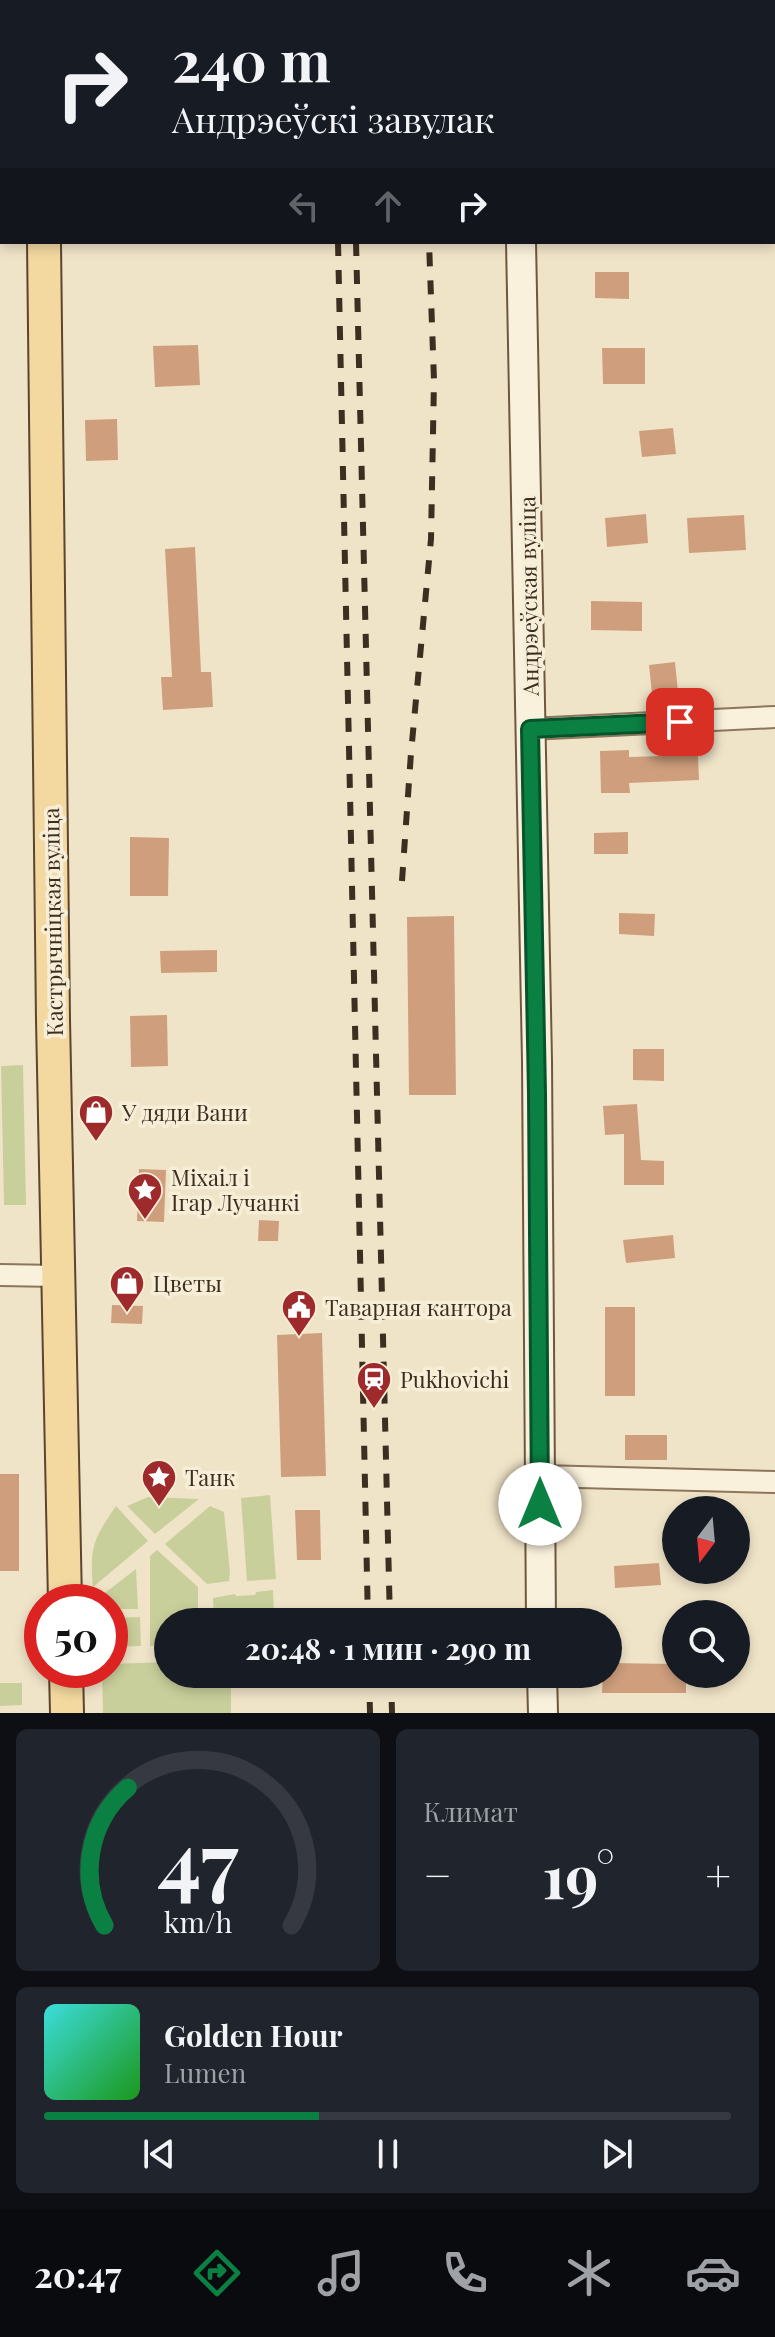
<!DOCTYPE html>
<html lang="ru">
<meta charset="utf-8">
<style>
body{margin:0;font-family:"Playfair Display",serif;background:#20242c;color:#f1f3f6;height:100vh;display:flex;flex-direction:column;font-size:30px;white-space:nowrap}
*{box-sizing:border-box;margin:0}
p{font-size:26px;color:#9ea1a6}
.icon{flex:none;width:44px;height:44px;fill:none;stroke:currentColor;stroke-width:2;stroke-linecap:round;stroke-linejoin:round}
.map{position:relative;height:1713px;overflow:hidden}
.details{display:flex;flex-direction:column;gap:16px;padding:16px;background:#0d0f14;flex:1}
.details>*{flex:none}
.top-card{position:absolute;left:0px;top:0px;width:776px;height:244px;box-shadow:0 4px 12px #0003;background:#171b24;color:#f1f3f6;overflow:hidden}
.needle{width:52px;rotate:196deg}
.controls{position:absolute;left:662px;top:1496px;display:grid;gap:16px}
.controls a{display:grid;place-items:center;width:88px;height:88px;border-radius:50%;background:#171b24;box-shadow:0 4px 12px #0003;font-size:40px}
.speed{position:absolute;left:24px;top:1584px;display:flex;gap:16px;font-size:40px;font-weight:700;text-align:center}
.speed>*{display:grid;place-content:center;width:104px;height:104px;border-radius:50%;background:#171b24;box-shadow:0 4px 12px #0003;line-height:1}
.speed .limit{border:12px solid #d22;background:#fff;color:#111}
.pin{position:absolute;display:grid;place-items:center;width:68px;height:68px;color:#fff;margin:-34px;border-radius:16px;box-shadow:0 4px 12px #0006}
.me{position:absolute;width:88px;margin:-44px;rotate:0deg;stroke-linejoin:round;filter:drop-shadow(0 0 6px #0008)}
.turn{display:flex;align-items:center;gap:28px;height:168px;padding:0 40px;font-size:36px}
.turn .icon{width:104px;height:104px;stroke-width:2.5}
.turn b{display:block;font-size:56px;line-height:68px}
.lanes{display:flex;align-items:center;height:76px;padding:0 40px;background:#0003;justify-content:center;gap:40px;direction:ltr}
.lanes .off{opacity:.35}
.big{font-size:60px;font-weight:700;line-height:1.1}
.details .tile{flex:1;display:flex;flex-direction:column;justify-content:center;gap:12px;min-width:0;padding:0 28px;border-radius:12px;background:#20242c}
.details .dial{align-items:center;gap:0}
.dial svg{height:208px;overflow:visible;fill:none;stroke:#363941;stroke-width:7;stroke-linecap:round;text-anchor:middle}
.dial text{fill:#f1f3f6;stroke:none}
.song{display:flex;align-items:center;gap:24px}
.cover{width:96px;height:96px;border-radius:12px;background:linear-gradient(135deg,hsl(180 70% 55%),hsl(120 70% 35%))}
.played{height:8px;border-radius:4px;background:linear-gradient(90deg,#0b8043 40%,#363941 40%)}
.keys{display:flex;justify-content:space-around;direction:ltr}
.heat{display:flex;justify-content:space-between;align-items:center;font-size:44px;direction:ltr}
.details .tiles{flex:1;display:grid;gap:16px;grid-template-columns:1fr 1fr}
.tile:last-child{grid-column:span 2}
.trip{position:absolute;left:154px;top:1608px;width:468px;height:80px;border-radius:40px;background:#171b24;box-shadow:0 4px 12px #0003;font-weight:700;line-height:80px;text-align:center}
.tab-bar{display:flex;height:128px;justify-content:space-around;align-items:center;background:#090b0e;color:#9ea1a6}
.tab-bar .icon{width:56px;height:56px}
.tab-bar .active{color:#0b8043}
.tab-bar b{font-size:36px;color:#f1f3f6}
.map>svg:first-child{display:block}
.green{fill:#c9cf9b}
.building{fill:#cf9f7d}
.lines{fill:none;stroke-linecap:round;stroke-linejoin:round}
.minor-casing{stroke:#8d765c;stroke-width:24}
.secondary-casing{stroke:#6f573f;stroke-width:32}
.primary-casing{stroke:#5b4430;stroke-width:36}
.minor{stroke:#faf1dc;stroke-width:20}
.secondary{stroke:#faf1dc;stroke-width:28}
.primary{stroke:#f3d9a0;stroke-width:32}
.rail{stroke:#3d2e20;stroke-width:6;stroke-dasharray:14 14;stroke-linecap:butt}
.route-casing{stroke:#07532c;stroke-width:20}
.route{stroke:#0b8043;stroke-width:14}
.labels{text-anchor:middle;dominant-baseline:central;stroke-width:7;stroke-linejoin:round;paint-order:stroke}
.street-label{font-size:22px;fill:#3d2e20;stroke:#f7eed8}
.poi-label{font-size:22px;fill:#3d2e20;stroke:#f7eed8;text-anchor:start}
</style>
<div class="map">
<svg width="775" height="1713" viewBox="0 0 775 1713">
<rect width="100%" height="100%" fill="#f0e4c8"/>
<g class="green">
<path d="M 23,1065 L 26,1205 L 4,1205 L 1,1066 Z"/>
<path d="M 270,1495 L 276,1579 L 247,1581 L 241,1498 Z"/>
<path d="M 148,1497 L 199,1499 L 155,1534 L 127,1506 Z"/>
<path d="M 116,1506 L 148,1541 L 93,1587 C 89,1547 94,1538 116,1506 Z"/>
<path d="M 210,1506 L 224,1512 L 230,1572 L 229,1581 L 207,1584 L 165,1544 Z"/>
<path d="M 157,1550 L 198,1587 L 198,1622 L 168,1622 L 168,1645 L 150,1646 L 150,1556 Z"/>
<path d="M 136,1569 L 138,1609 L 110,1609 L 110,1602 L 93,1602 Z"/>
<path d="M 273,1590 L 274,1614 L 266,1622 L 214,1622 L 213,1598 L 235,1594 L 236,1596 L 255,1595 L 256,1592 Z"/>
<path d="M 140,1617 L 141,1646 L 110,1647 L 110,1618 Z"/>
<path d="M 168,1662 L 168,1674 L 231,1674 L 231,1713 L 103,1713 L 102,1670 L 110,1670 L 110,1664 Z"/>
<path d="M 0,1683 L 22,1683 L 22,1705 L 0,1706 Z"/>
</g>
<g class="building">
<path d="M 595,272 L 629,272 L 629,299 L 595,298 Z"/>
<path d="M 198,345 L 200,385 L 155,387 L 153,346 Z"/>
<path d="M 602,348 L 645,348 L 645,384 L 603,384 Z"/>
<path d="M 117,419 L 118,460 L 86,461 L 85,420 Z"/>
<path d="M 673,428 L 676,454 L 642,457 L 639,431 Z"/>
<path d="M 646,514 L 648,543 L 607,547 L 605,518 Z"/>
<path d="M 744,515 L 746,550 L 689,553 L 687,518 Z"/>
<path d="M 195,547 L 201,672 L 211,672 L 213,707 L 163,710 L 161,677 L 172,677 L 165,549 Z"/>
<path d="M 591,601 L 642,602 L 642,631 L 591,630 Z"/>
<path d="M 675,662 L 679,702 L 653,704 L 649,665 Z"/>
<path d="M 629,750 L 629,757 L 698,755 L 699,780 L 629,783 L 630,793 L 601,793 L 600,751 Z"/>
<path d="M 628,832 L 628,854 L 594,854 L 594,833 Z"/>
<path d="M 130,837 L 169,838 L 168,896 L 130,896 Z"/>
<path d="M 619,913 L 655,914 L 654,936 L 619,934 Z"/>
<path d="M 454,916 L 456,1095 L 409,1095 L 407,917 Z"/>
<path d="M 217,950 L 217,972 L 161,973 L 160,951 Z"/>
<path d="M 167,1015 L 168,1066 L 131,1067 L 130,1016 Z"/>
<path d="M 633,1049 L 664,1049 L 664,1081 L 633,1080 Z"/>
<path d="M 637,1104 L 641,1160 L 664,1161 L 664,1185 L 624,1185 L 624,1134 L 605,1135 L 603,1106 Z"/>
<path d="M 139,1169 L 166,1170 L 164,1222 L 137,1221 Z"/>
<path d="M 259,1220 L 279,1221 L 278,1241 L 258,1241 Z"/>
<path d="M 673,1235 L 675,1258 L 626,1263 L 623,1240 Z"/>
<path d="M 112,1305 L 143,1306 L 142,1324 L 111,1323 Z"/>
<rect x="605" y="1307" width="30" height="89"/>
<path d="M 322,1333 L 326,1476 L 281,1477 L 277,1335 Z"/>
<rect x="625" y="1435" width="42" height="25"/>
<rect x="0" y="1474" width="19" height="97"/>
<path d="M 295,1510 L 320,1510 L 321,1560 L 297,1560 Z"/>
<path d="M 659,1563 L 661,1585 L 615,1588 L 614,1566 Z"/>
<path d="M 608,1663 L 676,1664 L 676,1674 L 686,1674 L 686,1693 L 602,1693 L 603,1674 L 608,1674 Z"/>
</g>
<g class="lines">
<g class="minor-casing">
<g id="minor">
<path d="M 530,729 L 775,717"/>
<path d="M 0,1275 L 58,1276"/>
<path d="M 540,1476 L 775,1482"/>
</g>
</g>
<g class="secondary-casing">
<g id="secondary">
<path d="M 517,0 L 517,2"/>
<path d="M 521,242 L 537,1061 L 541,1622"/>
<path d="M 542,1674 L 543,1713"/>
</g>
</g>
<g class="primary-casing">
<g id="primary">
<path d="M 41,0 L 41,2"/>
<path d="M 44,242 L 53,1020 L 65,1602"/>
<path d="M 66,1670 L 67,1713"/>
</g>
</g>
<use href="#minor" class="minor"/>
<use href="#secondary" class="secondary"/>
<use href="#primary" class="primary"/>
<g class="rail">
<path d="M 334,0 L 334,2"/>
<path d="M 421,0 L 421,2"/>
<path d="M 349,2 L 349,0"/>
<path d="M 338,242 L 368,1622"/>
<path d="M 356,242 L 390,1622"/>
<path d="M 402,881 L 411,753 L 431,539 L 434,380 L 429,242"/>
<path d="M 369,1674 L 370,1713"/>
<path d="M 391,1674 L 392,1713"/>
</g>
</g>
<g class="lines">
<g class="route-casing">
<path id="route" d="M 540,1504 L 537,1093 L 530,729 L 680,722"/>
</g>
<use href="#route" class="route"/>
</g>
<defs>
<g id="shop-pin" transform="scale(1.8)"><path d="M0 17L-7.5 6A9.5 9.5 0 1 1 7.5 6Z" fill="#9e2a2b" stroke="#f7eed8"/><path d="M-5-2.5h2.3a2.7 3.5 0 0 1 5.4 0H5L5.5 6h-11ZM-1.5-2.5h3a1.5 2.3 0 0 0-3 0Z" fill="#fff"/></g>
<g id="sight-pin" transform="scale(1.8)"><path d="M0 17L-7.5 6A9.5 9.5 0 1 1 7.5 6Z" fill="#9e2a2b" stroke="#f7eed8"/><path d="M0-6L1.8-2.2L6-1.7L2.9 1.2L3.7 5.4L0 3.3L-3.7 5.4L-2.9 1.2L-6-1.7L-1.8-2.2Z" fill="#fff"/></g>
<g id="civic-pin" transform="scale(1.8)"><path d="M0 17L-7.5 6A9.5 9.5 0 1 1 7.5 6Z" fill="#9e2a2b" stroke="#f7eed8"/><path d="M-.6-6.5H3V-4.5H.6V-3L4-1V1h2V6H-6V1h2V-1L-.6-3ZM-1.2 2.5V6h2.4V2.5Z" fill="#fff"/></g>
<g id="station-pin" transform="scale(1.8)"><path d="M0 17L-7.5 6A9.5 9.5 0 1 1 7.5 6Z" fill="#9e2a2b" stroke="#f7eed8"/><path d="M-3-6H3Q5-6 5-4V2Q5 4 3 4L4.5 6H3L1.5 4h-3L-3 6H-4.5L-3 4Q-5 4-5 2V-4Q-5-6-3-6ZM-3.5-4v3h7v-3ZM-3.5 1v1.5H-2V1ZM2 1v1.5H3.5V1Z" fill="#fff"/></g>
</defs>
<g fill-rule="evenodd">
<use href="#shop-pin" x="96" y="1112"/>
<use href="#sight-pin" x="145" y="1190"/>
<use href="#shop-pin" x="127" y="1283"/>
<use href="#civic-pin" x="299" y="1307"/>
<use href="#station-pin" x="374" y="1379"/>
<use href="#sight-pin" x="159" y="1477"/>
</g>
<g class="labels">
<g class="street-label">
<text transform="translate(528 596) rotate(-91)">Андрэеўская вуліца</text>
<text transform="translate(52 922) rotate(-91)">Кастрычніцкая вуліца</text>
</g>
<g class="poi-label">
<text x="122" y="1112">У дяди Вани</text>
<text x="171" y="1177">Міхаіл і<tspan x="171" dy="25">Ігар Лучанкі</tspan></text>
<text x="153" y="1283">Цветы</text>
<text x="325" y="1307">Таварная кантора</text>
<text x="400" y="1379">Pukhovichi</text>
<text x="185" y="1477">Танк</text>
</g>
</g>
</svg>
<div class="controls">
<a><svg class="needle" viewBox="-14 -14 28 28"><path d="M0-13l5 13h-10z" fill="#e53935"/><path d="M0 13l5-13h-10z" fill="#9ea1a6"/></svg></a>
<a><svg class="icon" aria-label="search" viewBox="0 0 24 24"><circle cx="10" cy="10" r="6"/><path d="M15 15l6 6"/></svg></a>
</div>
<div class="speed"><div class="limit">50</div></div>
<div class="pin" style="left:680px;top:722px;background:#d93025"><svg class="icon" aria-label="arrive" viewBox="0 0 24 24"><path d="M6 21V4h12l-3 4 3 4H6"/></svg></div>
<svg class="me" style="left:540px;top:1504px" viewBox="-20 -20 40 40"><circle r="19" fill="#fff"/><path d="M0-13L10 11 0 6-10 11z" fill="#0b8043"/></svg>
<div class="trip">20:48 · 1 мин · 290 m</div>
<div class="top-card">
<div class="turn"><svg class="icon" aria-label="right" viewBox="0 0 24 24"><path d="M7 20v-9h11M14 6l5 5-5 5"/></svg><div><b>240 m</b>Андрэеўскі завулак</div></div>
<div class="lanes"><svg class="icon off" aria-label="left" viewBox="0 0 24 24"><path d="M17 20v-9H6M10 6l-5 5 5 5"/></svg><svg class="icon off" aria-label="ahead" viewBox="0 0 24 24"><path d="M12 20V5M6 11l6-6 6 6"/></svg><svg class="icon" aria-label="right" viewBox="0 0 24 24"><path d="M7 20v-9h11M14 6l5 5-5 5"/></svg></div>
</div>
</div>
<section class="details">
<div class="tiles">
<div class="tile dial"><svg viewBox="0 0 100 80">
<path d="M14 69A42 42 0 1 1 86 69"/>
<path d="M14 69A42 42 0 0 1 23 16" stroke="#0b8043"/>
<text x="50" y="56" font-size="32" font-weight="700">47</text>
<text x="50" y="72" font-size="11">km/h</text>
</svg></div>
<div class="tile"><p>Климат</p>
<div class="heat"><a>−</a><b class="big">19°</b><a>+</a></div>
</div>
<div class="tile">
<div class="song"><i class="cover"></i><div><b>Golden Hour</b><p>Lumen</p></div></div>
<div class="played"></div>
<div class="keys"><svg class="icon" aria-label="previous" viewBox="0 0 24 24"><path d="M18 5L8 12l10 7zM5 5v14"/></svg><svg class="icon" aria-label="pause" viewBox="0 0 24 24"><path d="M8 5v14M16 5v14"/></svg><svg class="icon" aria-label="next" viewBox="0 0 24 24"><path d="M6 5l10 7-10 7zM19 5v14"/></svg></div>
</div>
</div>
</section>
<nav class="tab-bar">
<b>20:47</b>
<svg class="icon active" aria-label="directions" viewBox="0 0 24 24"><path d="M12 3l9 9-9 9-9-9zM9 14v-3h6M13 9l2 2-2 2"/></svg>
<svg class="icon" aria-label="music" viewBox="0 0 24 24"><path d="M9 18V5l10-2v13"/><circle cx="6" cy="18" r="3"/><circle cx="16" cy="16" r="3"/></svg>
<svg class="icon" aria-label="phone" viewBox="0 0 24 24"><path d="M5 4h4l2 5-3 2q2 4 5 5l2-3 5 2v4C11 20 4 13 5 4z"/></svg>
<svg class="icon" aria-label="climate" viewBox="0 0 24 24"><path d="M12 3v18M4 7l16 10M4 17L20 7"/></svg>
<svg class="icon" aria-label="car" viewBox="0 0 24 24"><path d="M5 17H2v-5l4-1 3-4h7l3 4 3 1v5h-3M9 17h6M6 11h13"/><circle cx="7" cy="17" r="2"/><circle cx="17" cy="17" r="2"/></svg>
</nav>
